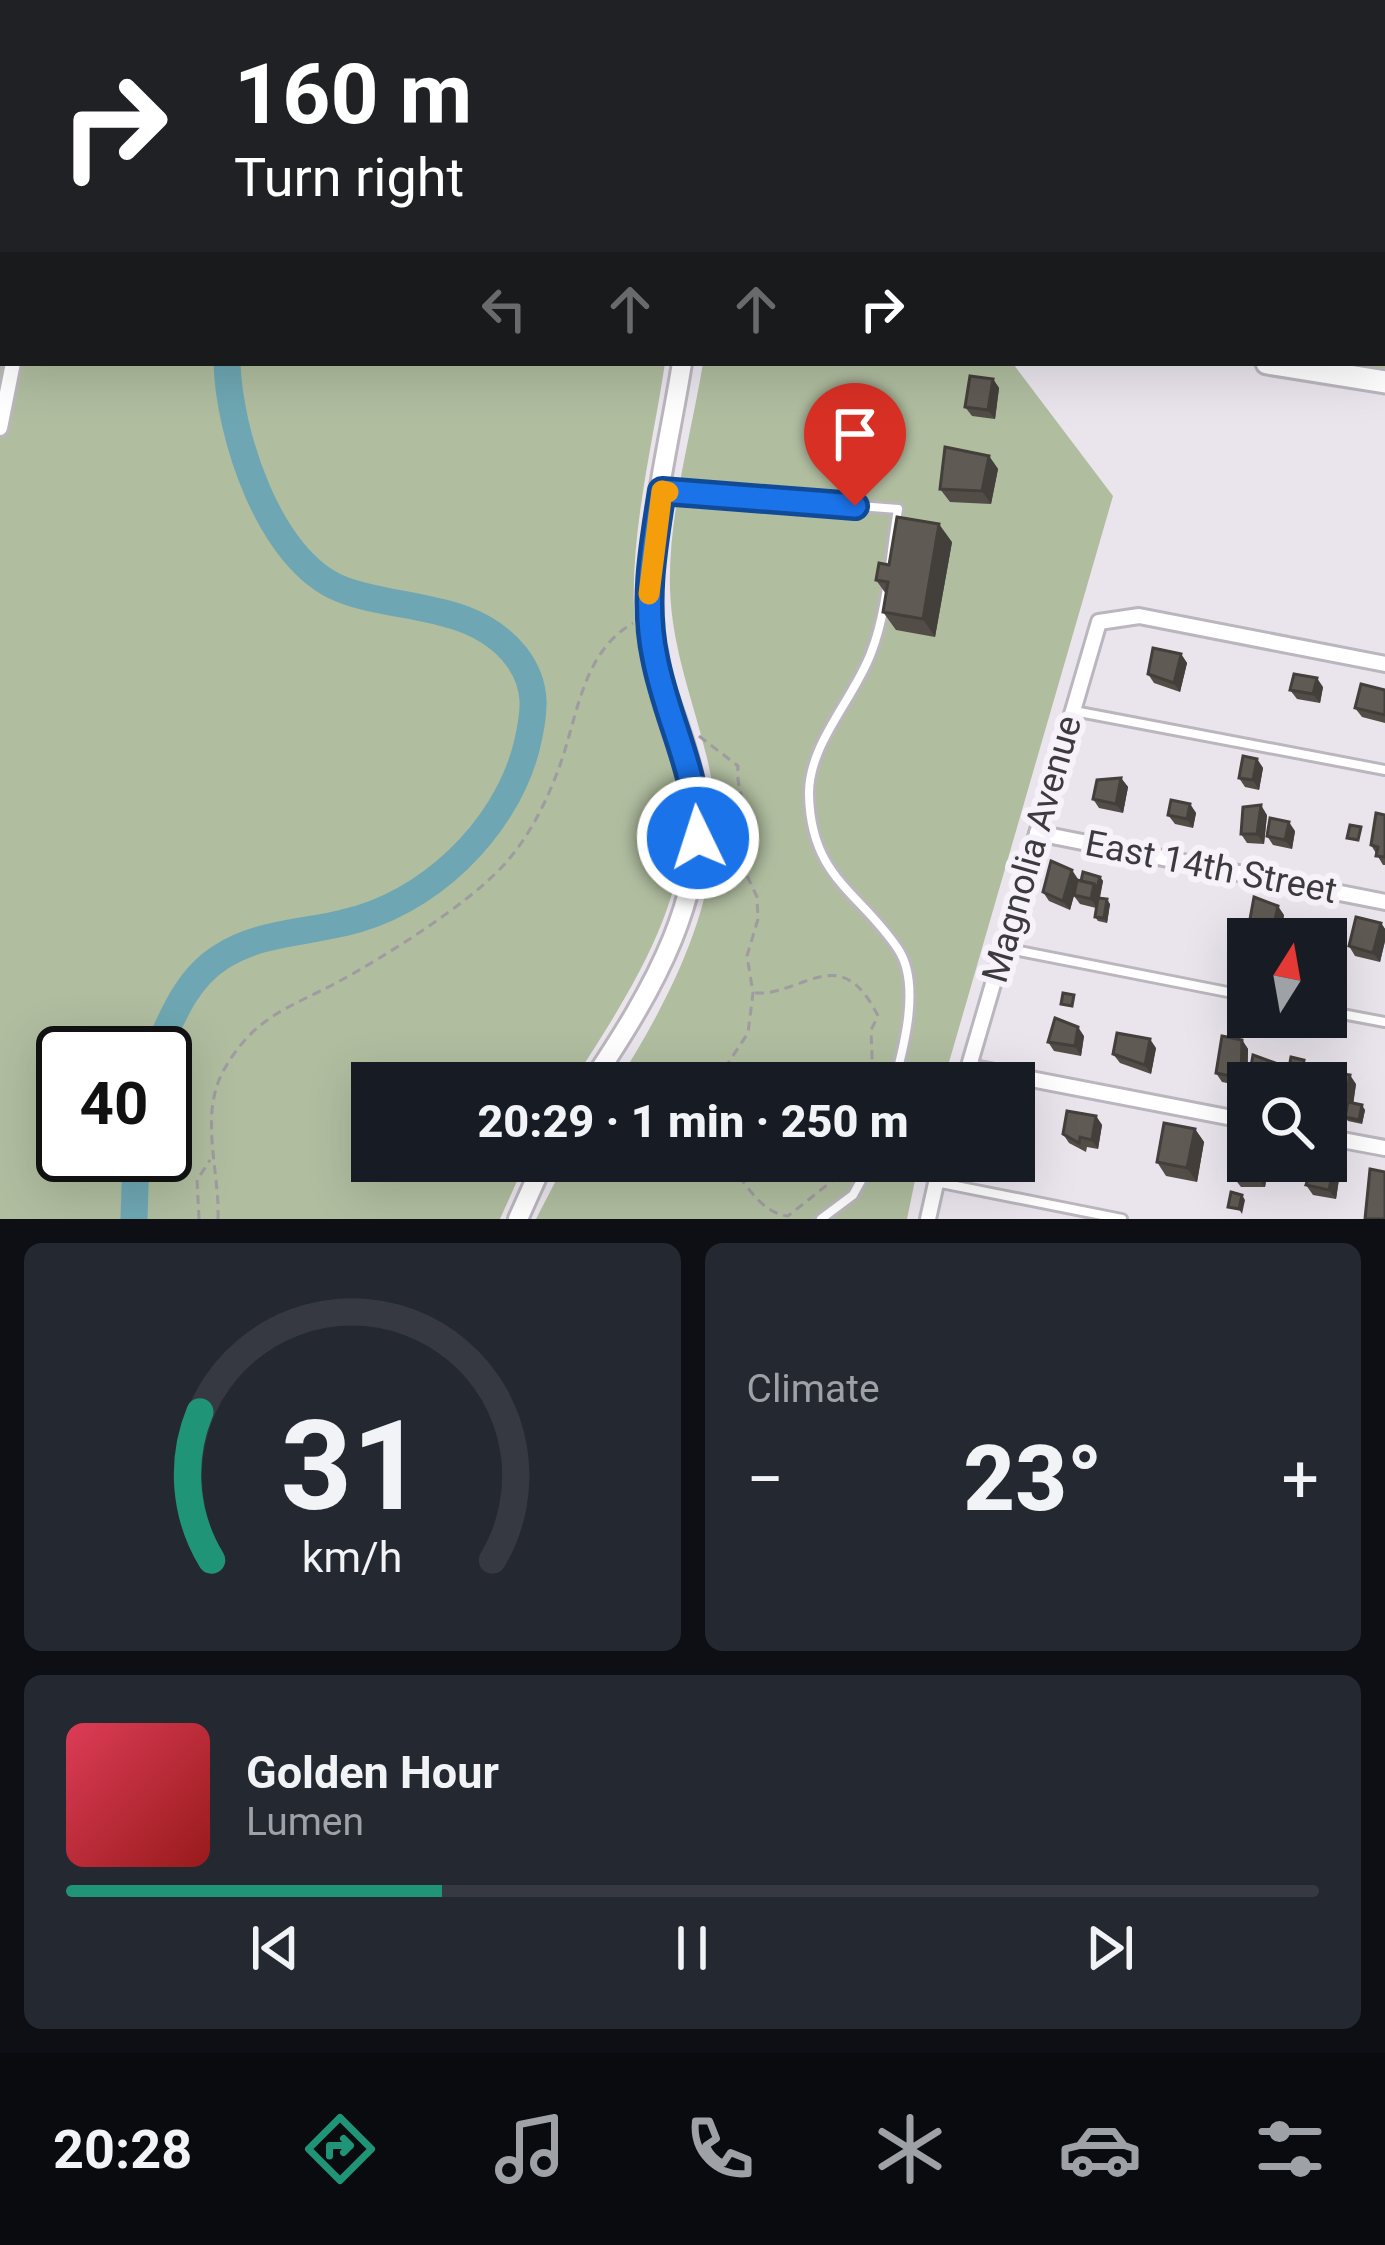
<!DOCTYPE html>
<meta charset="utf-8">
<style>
body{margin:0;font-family:Roboto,sans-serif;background:#242831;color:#f1f3f6;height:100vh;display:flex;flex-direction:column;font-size:45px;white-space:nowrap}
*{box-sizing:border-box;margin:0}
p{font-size:39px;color:#9ea1a6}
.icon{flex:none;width:66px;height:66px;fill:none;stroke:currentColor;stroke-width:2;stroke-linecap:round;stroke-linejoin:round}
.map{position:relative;height:1219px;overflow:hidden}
.panel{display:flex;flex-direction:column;gap:24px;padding:24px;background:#0d0f14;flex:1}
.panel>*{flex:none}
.banner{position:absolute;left:0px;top:0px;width:1386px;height:366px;box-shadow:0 12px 48px #0002;background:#202124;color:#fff;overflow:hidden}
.needle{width:78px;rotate:11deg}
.buttons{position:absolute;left:1227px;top:918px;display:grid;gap:24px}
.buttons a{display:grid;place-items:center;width:120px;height:120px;border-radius:0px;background:#171b24;box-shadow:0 12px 48px #0002;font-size:60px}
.speed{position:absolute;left:36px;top:1026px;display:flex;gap:24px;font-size:60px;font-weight:700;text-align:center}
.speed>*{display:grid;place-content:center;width:156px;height:156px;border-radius:50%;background:#171b24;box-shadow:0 12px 48px #0002;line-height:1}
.speed .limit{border:6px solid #111;border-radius:18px;background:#fff;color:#111}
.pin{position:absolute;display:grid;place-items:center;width:102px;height:102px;color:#fff;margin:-123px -51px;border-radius:50% 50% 50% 0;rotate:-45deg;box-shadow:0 0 12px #0007}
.pin .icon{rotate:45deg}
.me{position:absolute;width:132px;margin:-66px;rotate:356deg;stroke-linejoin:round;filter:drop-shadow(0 0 9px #0008)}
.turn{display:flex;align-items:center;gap:42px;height:252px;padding:0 36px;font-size:54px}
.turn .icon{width:156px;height:156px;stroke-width:2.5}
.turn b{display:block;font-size:84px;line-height:102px}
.lanes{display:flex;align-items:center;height:114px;padding:0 36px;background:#0003;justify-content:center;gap:60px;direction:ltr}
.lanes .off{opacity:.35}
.big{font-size:90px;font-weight:800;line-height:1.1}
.panel .tile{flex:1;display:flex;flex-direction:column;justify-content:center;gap:18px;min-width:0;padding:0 42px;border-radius:18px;background:#242831}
.panel .dial{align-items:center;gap:0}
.dial svg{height:312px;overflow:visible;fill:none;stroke:#363941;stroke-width:7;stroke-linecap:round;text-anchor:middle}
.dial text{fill:#f1f3f6;stroke:none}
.song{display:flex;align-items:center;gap:36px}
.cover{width:144px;height:144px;border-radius:18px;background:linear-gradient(135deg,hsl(350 70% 55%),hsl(0 70% 35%))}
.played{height:12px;border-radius:6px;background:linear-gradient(90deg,#209477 30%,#363941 30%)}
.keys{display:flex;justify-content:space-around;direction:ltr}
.heat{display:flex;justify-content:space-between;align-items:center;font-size:66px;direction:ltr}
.panel .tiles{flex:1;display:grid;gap:24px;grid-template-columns:1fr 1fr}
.tile:last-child{grid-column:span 2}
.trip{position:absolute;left:351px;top:1062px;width:684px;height:120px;border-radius:0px;background:#171b24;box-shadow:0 12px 48px #0002;font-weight:800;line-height:120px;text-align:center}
.dock{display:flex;height:192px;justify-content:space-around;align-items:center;background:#090b0e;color:#9ea1a6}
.dock .icon{width:84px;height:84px}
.dock .current{color:#209477}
.dock b{font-size:54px;color:#f1f3f6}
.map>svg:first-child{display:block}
.green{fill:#b0bd9f;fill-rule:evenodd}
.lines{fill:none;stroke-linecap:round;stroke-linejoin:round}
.river{stroke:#6ea7b3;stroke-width:27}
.service-casing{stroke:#bbb6be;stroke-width:14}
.minor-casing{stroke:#bbb6be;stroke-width:20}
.tertiary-casing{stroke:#bbb6be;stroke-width:24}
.secondary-casing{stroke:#bbb6be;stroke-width:27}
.path{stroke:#9f9ba1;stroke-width:3;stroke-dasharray:9 6;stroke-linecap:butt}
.service{stroke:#fff;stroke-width:8}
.minor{stroke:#fff;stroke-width:14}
.tertiary{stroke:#fff;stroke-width:18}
.secondary{stroke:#fff;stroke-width:21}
.wall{fill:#534d48}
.shaded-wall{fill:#433f3b}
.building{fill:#605a54;stroke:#433f3b;stroke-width:3}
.route-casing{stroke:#114b97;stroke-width:30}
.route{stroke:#1a73e8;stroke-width:21}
.slow{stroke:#f59e0b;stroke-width:21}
.labels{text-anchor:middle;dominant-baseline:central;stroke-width:12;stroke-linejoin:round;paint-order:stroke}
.street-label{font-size:36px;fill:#3c3a3d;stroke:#f7f2fa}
</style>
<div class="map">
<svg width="1385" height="1219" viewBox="0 0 1385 1219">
<rect width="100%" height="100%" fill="#eae5ed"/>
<g class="green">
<path d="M 0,0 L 1385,0 L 1385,369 L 1350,363 L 1383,363 L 1383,3 L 3,3 L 3,114 Z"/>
<path d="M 0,209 L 3,363 L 665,363 C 653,443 631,528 634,610 C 637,673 672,726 681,787 C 698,894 627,997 572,1083 L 372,1083 L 372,1161 L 526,1161 L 500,1219 L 0,1219 ZM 63,1053 L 165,1053 L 165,1155 L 63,1155 Z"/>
<path d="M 703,363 L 1014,365 L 1113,496 L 943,1083 L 617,1083 C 677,988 736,873 707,758 C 693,700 672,649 670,589 C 668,515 691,436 703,363 Z"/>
<path d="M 566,1161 L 919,1161 L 907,1219 L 536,1219 Z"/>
</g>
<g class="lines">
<g class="river">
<path d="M 88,0 L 92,3"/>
<path d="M 156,1053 C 172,1017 187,978 221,957 C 258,933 302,933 343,923 C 427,905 504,831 526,749 C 535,713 539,686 516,656 C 473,601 395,611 341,589 C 269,560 229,434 227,363"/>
<path d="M 134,1219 L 136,1155"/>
</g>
<g class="service-casing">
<g id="service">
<path d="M 1383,308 L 1385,308"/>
<path d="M 662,491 L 898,509 C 890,555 888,610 871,653 C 854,699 808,744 809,795 C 811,878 860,892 898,949 C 921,983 904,1047 894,1083"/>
<path d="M 1074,711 L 1385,770"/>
<path d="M 1004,948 L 1248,996"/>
<path d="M 1326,1011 L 1385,1022"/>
<path d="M 936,1182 L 1122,1219"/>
<path d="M 821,1219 L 853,1195 L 872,1161"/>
</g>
</g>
<g class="minor-casing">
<g id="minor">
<path d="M 842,0 L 842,3"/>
<path d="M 1181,0 L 1183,3"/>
<path d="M 0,428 L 13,363"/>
<path d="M 1037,833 L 1385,902"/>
<path d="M 969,1067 L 1248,1121"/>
<path d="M 964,1083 L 1099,622 L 1139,616 L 1385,664"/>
<path d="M 1326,1137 L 1385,1148"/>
<path d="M 928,1219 L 941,1161"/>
</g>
</g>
<g class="tertiary-casing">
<g id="tertiary">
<path d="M 656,0 L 657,3"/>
<path d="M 591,1083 C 650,995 716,887 693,777 C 682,722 653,675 650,618 C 645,534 669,446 682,363"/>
<path d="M 518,1219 L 544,1161"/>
</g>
</g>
<g class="secondary-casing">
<g id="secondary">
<path d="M 0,166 L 3,166"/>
<path d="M 1267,363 L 1385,382"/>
</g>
</g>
<g class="path">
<path d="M 0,95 L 3,97"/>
<path d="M 1383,354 L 1385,354"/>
<path d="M 699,736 L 738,766 C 735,806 761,808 736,852 L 757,897 L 758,919 L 747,956 L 753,993 L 748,1033 L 715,1083"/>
<path d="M 755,993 C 803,996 840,939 878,1016 L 871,1030 L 873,1083"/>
<path d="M 744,1161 L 741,1179 C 754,1196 766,1213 788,1216 L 857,1161"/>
<path d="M 199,1219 L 197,1180 L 210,1160"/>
<path d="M 218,1219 C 220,1171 198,1113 225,1068 C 255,1016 289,1008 338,982 C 387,955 464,907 502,867 C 529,838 547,801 560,765 C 578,715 582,653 633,623"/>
</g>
<use href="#service" class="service"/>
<use href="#minor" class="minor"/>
<use href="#tertiary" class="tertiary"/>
<use href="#secondary" class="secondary"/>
</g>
<g class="wall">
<path d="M 993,379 L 999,388 L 995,419 L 972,416 L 965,407 Z"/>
<path d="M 989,456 L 998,469 L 991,504 L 950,502 L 940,489 Z"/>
<path d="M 952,542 L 935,637 L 896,630 L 883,612 L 886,594 L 876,580 L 889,565 Z"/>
<path d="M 1181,654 L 1187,663 L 1180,692 L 1154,683 L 1148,674 Z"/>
<path d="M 1323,687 L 1320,703 L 1297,699 L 1290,690 Z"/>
<path d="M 1385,690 L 1385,723 L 1362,717 L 1355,708 Z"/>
<path d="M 1257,759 L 1263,768 L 1259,790 L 1245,787 L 1239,778 Z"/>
<path d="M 1121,778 L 1128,787 L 1123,813 L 1099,808 L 1093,799 Z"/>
<path d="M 1190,804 L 1196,813 L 1193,828 L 1175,824 L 1168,815 Z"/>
<path d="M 1267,815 L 1264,844 L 1247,843 L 1241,834 Z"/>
<path d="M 1385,815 L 1385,865 L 1383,865 L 1371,845 Z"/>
<path d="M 1295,831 L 1292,849 L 1273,845 L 1267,836 Z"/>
<path d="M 1100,877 L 1103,881 L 1100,898 L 1110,904 L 1107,923 L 1098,921 L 1095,917 L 1096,908 L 1080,904 L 1074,896 L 1070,910 L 1049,901 L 1043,892 L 1078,880 Z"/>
<path d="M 1284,915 L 1281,933 L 1256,928 L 1250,919 Z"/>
<path d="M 1381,923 L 1385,929 L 1385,941 L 1380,962 L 1355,956 L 1349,946 Z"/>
<path d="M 1084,1036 L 1081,1056 L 1054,1051 L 1048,1042 Z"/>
<path d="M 1242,1040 L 1248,1049 L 1247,1087 L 1222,1082 L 1216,1073 Z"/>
<path d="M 1156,1048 L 1151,1074 L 1120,1063 L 1113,1054 Z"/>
<path d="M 1326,1083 L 1356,1084 L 1353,1103 L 1365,1110 L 1362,1124 L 1348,1121 L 1345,1117 L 1348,1105 L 1328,1098 Z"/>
<path d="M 1014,1099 L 1027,1110 L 1026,1113 L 1032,1121 L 1027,1155 L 1014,1152 Z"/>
<path d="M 1096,1116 L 1102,1125 L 1098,1149 L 1087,1147 L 1086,1152 L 1069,1143 L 1063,1134 Z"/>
<path d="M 1195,1129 L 1204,1142 L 1197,1182 L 1166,1176 L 1157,1162 Z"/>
<path d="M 1262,1161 L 1268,1170 L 1265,1187 L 1241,1187 L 1234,1178 Z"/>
<path d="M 1339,1179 L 1336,1199 L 1313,1195 L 1306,1185 Z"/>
</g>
<g class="shaded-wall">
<path d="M 993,379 L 999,388 L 995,419 L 988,410 Z"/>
<path d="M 989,456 L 998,469 L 991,504 L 982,491 Z"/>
<path d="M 939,524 L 952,542 L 935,637 L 923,619 Z"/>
<path d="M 1181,654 L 1187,663 L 1180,692 L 1174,683 Z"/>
<path d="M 1317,678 L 1323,687 L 1320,703 L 1313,694 Z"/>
<path d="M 1257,759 L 1263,768 L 1259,790 L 1253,780 Z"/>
<path d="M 1121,778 L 1128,787 L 1123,813 L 1116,804 Z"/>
<path d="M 1190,804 L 1196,813 L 1193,828 L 1187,819 Z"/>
<path d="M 1261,805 L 1267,815 L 1264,844 L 1257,834 Z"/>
<path d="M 1289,822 L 1295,831 L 1292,849 L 1285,840 Z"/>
<path d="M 1072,870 L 1078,879 L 1070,910 L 1063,901 Z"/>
<path d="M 1100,877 L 1103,881 L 1097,908 L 1091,899 L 1094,884 Z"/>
<path d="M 1107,899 L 1110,904 L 1107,923 L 1104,918 Z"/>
<path d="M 1278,906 L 1284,915 L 1281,933 L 1274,924 Z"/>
<path d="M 1381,923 L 1385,929 L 1385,941 L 1380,962 L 1373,953 Z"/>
<path d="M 1078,1027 L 1084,1036 L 1081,1056 L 1075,1046 Z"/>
<path d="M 1150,1039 L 1156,1048 L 1151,1074 L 1145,1065 Z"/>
<path d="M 1242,1040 L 1248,1049 L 1247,1087 L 1241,1078 Z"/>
<path d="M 1304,1060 L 1310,1069 L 1308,1080 L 1301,1071 Z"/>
<path d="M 1278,1064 L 1284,1073 L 1282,1083 L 1274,1083 Z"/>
<path d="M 1350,1075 L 1356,1084 L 1353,1106 L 1346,1097 Z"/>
<path d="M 1021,1101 L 1032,1121 L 1027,1155 L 1020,1145 L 1019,1111 Z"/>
<path d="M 1362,1105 L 1365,1110 L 1362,1124 L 1359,1120 Z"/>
<path d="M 1096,1116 L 1102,1125 L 1098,1149 L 1092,1140 Z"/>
<path d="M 1195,1129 L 1204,1142 L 1197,1182 L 1187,1168 Z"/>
<path d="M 1261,1161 L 1268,1170 L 1265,1187 L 1258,1178 Z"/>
<path d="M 1333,1170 L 1339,1179 L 1336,1199 L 1329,1190 Z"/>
<path d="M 1242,1195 L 1245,1200 L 1242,1214 L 1239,1209 Z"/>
</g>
<g class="building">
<path d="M 1000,0 L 1093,0 L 1094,3 L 1001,3 Z"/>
<path d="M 970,376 L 993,379 L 988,410 L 965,407 Z"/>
<path d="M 945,447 L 989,456 L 982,491 L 940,489 Z"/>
<path d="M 897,517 L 939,524 L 923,619 L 883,612 L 888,582 L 876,580 L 879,563 L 889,565 Z"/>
<path d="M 1153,648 L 1181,654 L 1174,683 L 1148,674 Z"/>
<path d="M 1294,674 L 1317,678 L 1313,694 L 1290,690 Z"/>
<path d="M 1361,684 L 1385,690 L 1385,715 L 1355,708 Z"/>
<path d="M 1243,756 L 1257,759 L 1253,780 L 1239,778 Z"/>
<path d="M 1121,778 L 1116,804 L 1093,799 L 1097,780 Z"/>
<path d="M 1171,800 L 1190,804 L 1187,819 L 1168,815 Z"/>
<path d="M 1261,805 L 1257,834 L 1241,834 L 1243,807 Z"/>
<path d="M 1376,813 L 1385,815 L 1385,857 L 1376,856 L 1378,847 L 1371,845 Z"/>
<path d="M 1270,818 L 1289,822 L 1285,840 L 1267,836 Z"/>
<path d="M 1350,825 L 1361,827 L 1358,840 L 1347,838 Z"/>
<path d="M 1051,861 L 1072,870 L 1063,901 L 1043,892 Z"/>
<path d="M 1083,872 L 1100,877 L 1097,888 L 1094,884 L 1081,881 Z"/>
<path d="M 1077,880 L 1094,884 L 1091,899 L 1074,895 Z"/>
<path d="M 1254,897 L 1278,906 L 1274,924 L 1250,919 Z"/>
<path d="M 1098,898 L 1107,899 L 1104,918 L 1095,917 Z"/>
<path d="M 1356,917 L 1381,923 L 1373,953 L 1349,946 Z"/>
<path d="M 1063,993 L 1074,995 L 1072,1006 L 1061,1004 Z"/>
<path d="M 1055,1018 L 1078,1027 L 1075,1046 L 1048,1042 Z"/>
<path d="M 1117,1033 L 1150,1039 L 1145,1065 L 1113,1054 Z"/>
<path d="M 1222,1036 L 1242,1040 L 1241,1078 L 1216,1073 Z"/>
<path d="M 1253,1055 L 1278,1064 L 1274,1083 L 1248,1083 Z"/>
<path d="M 1291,1057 L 1304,1060 L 1301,1071 L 1311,1073 L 1309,1083 L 1286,1083 Z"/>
<path d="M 1325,1071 L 1350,1075 L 1346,1097 L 1326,1091 L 1326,1083 L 1322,1083 Z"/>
<path d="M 1014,1099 L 1021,1101 L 1019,1111 L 1026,1112 L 1020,1145 L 1014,1144 Z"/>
<path d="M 1348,1102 L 1362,1105 L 1359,1120 L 1345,1117 Z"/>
<path d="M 1067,1111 L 1096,1116 L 1092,1140 L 1080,1137 L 1079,1143 L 1063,1134 Z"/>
<path d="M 1164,1123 L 1195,1129 L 1187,1168 L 1157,1162 Z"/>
<path d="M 1238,1156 L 1248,1158 L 1248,1161 L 1261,1161 L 1258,1178 L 1234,1178 Z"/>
<path d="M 1312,1167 L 1333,1170 L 1329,1190 L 1306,1185 Z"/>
<path d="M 1370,1169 L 1385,1172 L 1385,1219 L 1365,1219 Z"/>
<path d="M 1231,1192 L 1242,1195 L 1239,1209 L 1228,1207 Z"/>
</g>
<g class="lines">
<g class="route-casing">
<path id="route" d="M 698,838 C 698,772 667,721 655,658 C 643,602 653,547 662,491 L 855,506"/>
</g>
<use href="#route" class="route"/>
<path class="slow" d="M 649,594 L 662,491 L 668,492"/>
</g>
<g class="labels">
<g class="street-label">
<text transform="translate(1032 849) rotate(-74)">Magnolia Avenue</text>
<text transform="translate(1211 867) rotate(11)">East 14th Street</text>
</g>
</g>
</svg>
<div class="buttons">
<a><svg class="needle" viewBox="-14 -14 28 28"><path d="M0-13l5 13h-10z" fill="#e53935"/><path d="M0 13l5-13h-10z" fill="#9ea1a6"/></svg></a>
<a><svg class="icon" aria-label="search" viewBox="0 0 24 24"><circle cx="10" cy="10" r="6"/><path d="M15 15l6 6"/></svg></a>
</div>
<div class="speed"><div class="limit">40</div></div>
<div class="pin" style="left:855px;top:506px;background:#d93025"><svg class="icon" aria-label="arrive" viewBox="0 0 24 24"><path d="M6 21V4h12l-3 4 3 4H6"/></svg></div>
<svg class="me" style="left:698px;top:838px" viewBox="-20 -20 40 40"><circle r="17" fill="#1a73e8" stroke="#fff" stroke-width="3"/><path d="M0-11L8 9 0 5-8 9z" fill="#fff"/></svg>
<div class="trip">20:29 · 1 min · 250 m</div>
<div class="banner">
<div class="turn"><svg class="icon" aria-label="right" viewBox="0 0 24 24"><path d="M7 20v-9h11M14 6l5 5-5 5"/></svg><div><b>160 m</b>Turn right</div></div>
<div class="lanes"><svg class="icon off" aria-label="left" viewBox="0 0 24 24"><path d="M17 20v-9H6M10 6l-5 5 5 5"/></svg><svg class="icon off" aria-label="ahead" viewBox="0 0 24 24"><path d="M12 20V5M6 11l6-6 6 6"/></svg><svg class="icon off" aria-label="ahead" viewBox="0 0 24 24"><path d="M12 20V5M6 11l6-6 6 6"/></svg><svg class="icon" aria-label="right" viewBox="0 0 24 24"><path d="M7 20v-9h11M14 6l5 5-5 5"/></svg></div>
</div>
</div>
<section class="panel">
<div class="tiles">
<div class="tile dial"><svg viewBox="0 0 100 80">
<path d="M14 69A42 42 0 1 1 86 69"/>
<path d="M14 69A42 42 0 0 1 11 31" stroke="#209477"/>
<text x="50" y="56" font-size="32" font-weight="700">31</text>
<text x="50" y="72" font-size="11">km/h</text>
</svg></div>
<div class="tile"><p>Climate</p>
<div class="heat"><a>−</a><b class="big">23°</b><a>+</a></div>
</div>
<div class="tile">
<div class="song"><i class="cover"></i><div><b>Golden Hour</b><p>Lumen</p></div></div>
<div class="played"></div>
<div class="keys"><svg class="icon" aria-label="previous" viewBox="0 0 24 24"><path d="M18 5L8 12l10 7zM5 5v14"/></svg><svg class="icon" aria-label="pause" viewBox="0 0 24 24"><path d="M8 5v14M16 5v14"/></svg><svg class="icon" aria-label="next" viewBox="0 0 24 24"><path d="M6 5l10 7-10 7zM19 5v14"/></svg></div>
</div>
</div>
</section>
<nav class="dock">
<b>20:28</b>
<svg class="icon current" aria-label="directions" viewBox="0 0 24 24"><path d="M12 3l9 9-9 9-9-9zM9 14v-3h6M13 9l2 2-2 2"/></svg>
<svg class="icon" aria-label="music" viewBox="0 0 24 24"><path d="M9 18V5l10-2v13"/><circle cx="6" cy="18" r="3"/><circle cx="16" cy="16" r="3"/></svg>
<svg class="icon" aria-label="phone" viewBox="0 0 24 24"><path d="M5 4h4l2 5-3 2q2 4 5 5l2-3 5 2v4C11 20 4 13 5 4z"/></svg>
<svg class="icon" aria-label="climate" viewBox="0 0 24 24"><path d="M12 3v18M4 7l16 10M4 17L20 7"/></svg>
<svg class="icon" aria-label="car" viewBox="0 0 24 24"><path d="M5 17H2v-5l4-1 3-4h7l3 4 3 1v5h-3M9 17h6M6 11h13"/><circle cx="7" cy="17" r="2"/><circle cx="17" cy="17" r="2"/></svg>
<svg class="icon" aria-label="filters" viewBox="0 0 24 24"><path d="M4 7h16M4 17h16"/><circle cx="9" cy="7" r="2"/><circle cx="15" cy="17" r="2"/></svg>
</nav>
